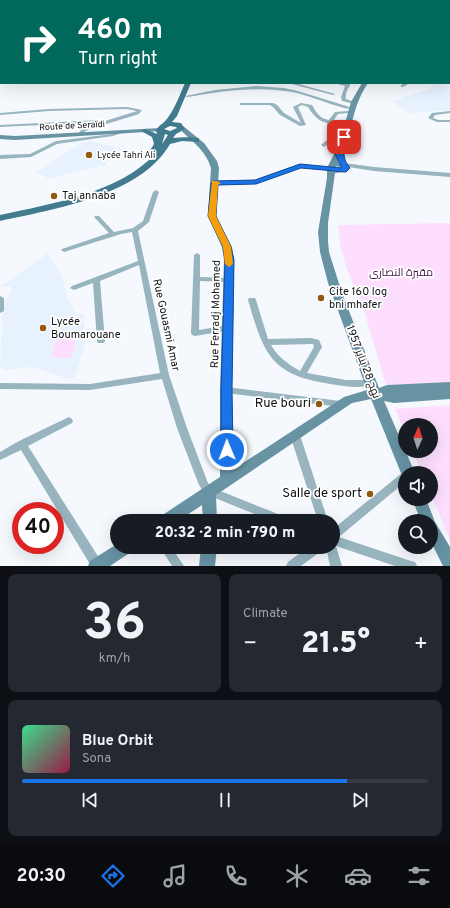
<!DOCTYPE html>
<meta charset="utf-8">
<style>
body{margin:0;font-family:Overpass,Cairo,sans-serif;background:#242831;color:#f1f3f6;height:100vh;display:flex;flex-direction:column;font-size:15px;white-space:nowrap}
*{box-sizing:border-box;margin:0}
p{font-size:13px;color:#9ea1a6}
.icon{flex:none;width:22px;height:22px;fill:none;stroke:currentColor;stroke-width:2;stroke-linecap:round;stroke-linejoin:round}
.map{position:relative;height:566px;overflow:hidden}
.drawer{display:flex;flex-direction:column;gap:8px;padding:8px;background:#0d0f14;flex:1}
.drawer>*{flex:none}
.top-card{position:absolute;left:0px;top:0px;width:450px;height:84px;box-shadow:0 4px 16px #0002;background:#00695c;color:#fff;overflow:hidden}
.needle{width:26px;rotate:3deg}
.buttons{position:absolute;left:398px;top:418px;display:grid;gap:8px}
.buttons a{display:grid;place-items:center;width:40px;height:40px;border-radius:50%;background:#171b24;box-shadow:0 4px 16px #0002;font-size:20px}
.speed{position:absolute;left:12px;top:502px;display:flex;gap:8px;font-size:20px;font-weight:700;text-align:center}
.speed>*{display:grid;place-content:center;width:52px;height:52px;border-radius:50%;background:#171b24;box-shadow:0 4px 16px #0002;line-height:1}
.speed .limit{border:6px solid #d22;background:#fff;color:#111}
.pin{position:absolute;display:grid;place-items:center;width:34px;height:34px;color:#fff;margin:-17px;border-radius:8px;box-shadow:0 2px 6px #0006}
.me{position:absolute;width:44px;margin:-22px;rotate:359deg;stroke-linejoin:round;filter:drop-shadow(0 0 3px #0008)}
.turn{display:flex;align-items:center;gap:14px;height:84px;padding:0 12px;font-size:18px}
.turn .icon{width:52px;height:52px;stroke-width:2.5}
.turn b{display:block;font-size:28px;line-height:34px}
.big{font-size:30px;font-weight:800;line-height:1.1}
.drawer .widget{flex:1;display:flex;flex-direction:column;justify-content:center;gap:6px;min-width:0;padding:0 14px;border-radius:8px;background:#242831}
.drawer .dial{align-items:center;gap:0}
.dial b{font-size:52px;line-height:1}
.song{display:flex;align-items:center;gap:12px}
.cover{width:48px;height:48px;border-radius:6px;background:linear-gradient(135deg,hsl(150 70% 55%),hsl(340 70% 35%))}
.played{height:4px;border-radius:2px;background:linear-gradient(90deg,#1a73e8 80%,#363941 80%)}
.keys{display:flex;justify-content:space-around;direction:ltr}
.heat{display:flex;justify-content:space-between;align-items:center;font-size:22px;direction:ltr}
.drawer .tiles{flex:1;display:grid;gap:8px;grid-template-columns:1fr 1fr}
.widget:last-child{grid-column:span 2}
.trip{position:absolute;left:110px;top:514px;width:230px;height:40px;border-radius:20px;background:#171b24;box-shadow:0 4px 16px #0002;font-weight:800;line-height:40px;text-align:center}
.tabs{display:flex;height:64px;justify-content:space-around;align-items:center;background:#090b0e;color:#9ea1a6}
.tabs .icon{width:28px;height:28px}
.tabs .on{color:#1a73e8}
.tabs b{font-size:18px;color:#f1f3f6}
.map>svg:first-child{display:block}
.built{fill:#e8f1fe}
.green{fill:#fddeff}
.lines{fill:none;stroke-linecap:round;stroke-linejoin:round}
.street{fill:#97b4bf;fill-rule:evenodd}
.secondary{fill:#6793a3;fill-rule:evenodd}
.primary{fill:#427a8e;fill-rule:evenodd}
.route{fill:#1a73e8;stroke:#114b97}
.slow{fill:#f59e0b}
.poi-dot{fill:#915912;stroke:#fff;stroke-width:1.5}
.labels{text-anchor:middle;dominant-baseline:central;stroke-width:3.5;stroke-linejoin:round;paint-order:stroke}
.far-street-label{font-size:9px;fill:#101114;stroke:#fff}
.far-poi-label{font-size:9px;fill:#101114;stroke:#fff;text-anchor:start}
.poi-label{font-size:11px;fill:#101114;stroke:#fff;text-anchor:start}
.park-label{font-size:11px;fill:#47154c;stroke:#fff}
.street-label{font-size:11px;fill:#101114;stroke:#fff}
.near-poi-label{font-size:13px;fill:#101114;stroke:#fff;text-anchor:end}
</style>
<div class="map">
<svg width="450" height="566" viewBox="0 0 450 566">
<rect width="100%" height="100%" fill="#f5f9fe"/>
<g class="built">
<path d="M 449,77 L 450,110 L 409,113 L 392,101 L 424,91 L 431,88 L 433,83 L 449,83 Z"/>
<path d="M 90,141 L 123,149 L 105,163 L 107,165 L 102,167 L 99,166 L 48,179 L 46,178 L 47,177 L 34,172 L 45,167 L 54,161 L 53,160 L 84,142 Z"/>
<path d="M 48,253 L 62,277 L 68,299 L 75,314 L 83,314 L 85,345 L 74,379 L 65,378 L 32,367 L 4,370 L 3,367 L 0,367 L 3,304 L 13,289 L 10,286 L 0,287 Z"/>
</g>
<g class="green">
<path d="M 450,223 L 450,382 L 388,385 L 385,382 C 378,358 371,334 364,311 C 354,283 337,255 339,225 Z"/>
<path d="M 58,337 L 77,337 L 71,358 L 51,357 Z"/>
<path d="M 450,405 L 450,540 L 431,495 L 431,473 L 422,473 L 413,451 L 431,451 L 431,425 L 405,425 L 405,433 L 395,409 Z"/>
</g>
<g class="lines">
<g class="street">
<path d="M 0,0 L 2,0 L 3,1 L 0,2 Z"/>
<path d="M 90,0 L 92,0 L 93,1 L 89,1 Z"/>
<path d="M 132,0 L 134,0 L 135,1 L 131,1 Z"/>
<path d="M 418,0 L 450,0 L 450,2 L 449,1 Z"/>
<rect x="0" y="5" width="1" height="3"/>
<rect x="449" y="7" width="1" height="2"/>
<rect x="449" y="15" width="1" height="2"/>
<rect x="0" y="26" width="1" height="2"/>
<rect x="449" y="29" width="1" height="3"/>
<rect x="449" y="37" width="1" height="2"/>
<rect x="449" y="67" width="1" height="2"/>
<path d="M 288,83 L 295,83 L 335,94 L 333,95 Z"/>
<path d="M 334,83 L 346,84 L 346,83 L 350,83 L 350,86 C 347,88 345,96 346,99 L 355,102 L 355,104 L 342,101 L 341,97 L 345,86 Z"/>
<path d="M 405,83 L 410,83 L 403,87 L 401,87 L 401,85 Z"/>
<path d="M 256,86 L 284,88 L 298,91 L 353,108 L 351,109 L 344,108 C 328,104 313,97 297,93 C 260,85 224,91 187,97 L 185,96 L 215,90 Z"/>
<path d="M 240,103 L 273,103 L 277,105 L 284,113 L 301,123 L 293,107 L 301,103 L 312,105 C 316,112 320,119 329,120 L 335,112 L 348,111 L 350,112 L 348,113 L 338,114 C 330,125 331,127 332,141 L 324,147 L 321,145 L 327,140 L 327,123 C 318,121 313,115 308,107 L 302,105 L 298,107 L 306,125 L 300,126 L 280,115 L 273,107 L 270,105 L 240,105 Z"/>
<path d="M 127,107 L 142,110 L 139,114 L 90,129 L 84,132 L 83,135 L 81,135 L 79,134 L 80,131 L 86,127 L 137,111 L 127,109 L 49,111 L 0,115 L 0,113 L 49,109 Z"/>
<path d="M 450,111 L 450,113 L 435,115 L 433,118 L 438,120 L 450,120 L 450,122 L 437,122 L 428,118 L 432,113 Z"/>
<path d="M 100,120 L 102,121 L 102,122 L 0,127 L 0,125 Z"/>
<path d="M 120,131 L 122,132 L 122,133 L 113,136 L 57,144 L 31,157 L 0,159 L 0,155 L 30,154 L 56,141 L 112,134 Z"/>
<path d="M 344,163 L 374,167 L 450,173 L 450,177 L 374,171 L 342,166 L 341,165 Z"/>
<path d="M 300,164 L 332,167 L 335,169 L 332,171 L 300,168 L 256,184 L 214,185 L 211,183 L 214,181 L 255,180 Z"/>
<path d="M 156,190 L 159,192 L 149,222 L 138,231 L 169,375 L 187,428 L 208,483 L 213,488 L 288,518 L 289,521 L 272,521 L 205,494 L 199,485 L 177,428 L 162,379 L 90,390 L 0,389 L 0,383 L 90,384 L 160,373 L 139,265 L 100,281 L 105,341 L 104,343 L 98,343 L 97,341 L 93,283 L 74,290 L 70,288 L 72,286 L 138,261 L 132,232 L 121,234 L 64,252 L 61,250 L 62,249 L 109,233 L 95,218 L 94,217 L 95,216 L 99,216 L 114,232 L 133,228 L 143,221 L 153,192 Z"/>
<path d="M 197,253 L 200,255 L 200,277 L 229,278 L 232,280 L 229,282 L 200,281 L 199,330 L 228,325 L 231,326 L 232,328 L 231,330 L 195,336 L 192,335 L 191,333 L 194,255 Z"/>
<path d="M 0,296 L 4,298 L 4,311 L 0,313 Z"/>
<path d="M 249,298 L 255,298 L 256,300 L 268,339 L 311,338 L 319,340 L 322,347 L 307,373 L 346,380 L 370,380 L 373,381 L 374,383 L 373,385 C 360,389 343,386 330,384 C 270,375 264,354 248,300 ZM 313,344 L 314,347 L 300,371 C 288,364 278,357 271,345 Z"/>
<path d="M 226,387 L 341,401 L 344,402 L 345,404 L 344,406 L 341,407 L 226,393 L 223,392 L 222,390 L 223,388 Z"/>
<path d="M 69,417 L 72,419 L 73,421 L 72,423 L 28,446 L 101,561 L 102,566 L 91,566 L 21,450 L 0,460 L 0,452 L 19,441 Z"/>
<path d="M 295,431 L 298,432 L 300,435 L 328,521 L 318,521 L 290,435 L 292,432 Z"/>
<path d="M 405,472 L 408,473 L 405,473 L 405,482 L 339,537 L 411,561 L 415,562 L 417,566 L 395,566 L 336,546 L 342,566 L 330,566 L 326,547 L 333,547 L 333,529 L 402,473 Z"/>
<path d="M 160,547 L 171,547 L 184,566 L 172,566 Z"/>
<path d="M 308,547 L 322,547 L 321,551 L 301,566 L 286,566 L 288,562 Z"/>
</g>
<g class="secondary">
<rect x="449" y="44" width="1" height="4"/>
<path d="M 362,83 L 368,83 C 350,109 353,136 338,162 L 349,165 L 350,169 L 345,172 L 335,173 L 328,223 L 328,241 L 329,252 L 342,293 L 379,388 L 387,385 L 450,382 L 450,399 L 394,403 L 384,401 L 415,473 L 405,473 L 405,478 L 401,473 L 371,399 L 352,403 L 216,495 L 217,521 L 203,521 L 202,505 L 178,521 L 159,521 L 161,516 L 220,477 L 220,390 L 224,260 L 222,247 L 208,216 L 211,168 C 205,148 190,141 178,127 L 183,126 L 204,143 L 217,161 L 219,168 L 216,216 L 232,247 L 234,260 L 232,390 L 234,469 L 344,397 L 367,390 L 328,283 L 320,252 L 318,232 L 327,178 L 327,168 L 339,144 L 351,102 ZM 336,166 L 342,168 L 337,169 Z"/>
<path d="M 160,128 L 163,130 L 162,131 L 15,140 L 0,139 L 0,135 L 15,136 Z"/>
<path d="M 412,499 L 426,499 L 435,522 L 450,547 L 450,566 L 443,566 L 431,542 L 431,521 L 421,521 Z"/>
<path d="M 117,544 L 117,547 L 134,547 L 131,552 L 110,566 L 88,566 L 90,561 Z"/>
<path d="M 201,547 L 217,547 L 215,566 L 199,566 Z"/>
</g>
<g class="primary">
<rect x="231" y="0" width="4" height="1"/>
<path d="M 185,83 L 191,83 L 177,116 L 172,122 L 181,123 L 185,129 L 176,134 L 173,138 C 182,137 190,137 199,138 L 199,142 L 182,141 L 170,144 C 140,196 54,209 0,221 L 0,215 C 50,204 119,193 155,154 L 150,154 L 149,152 L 154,144 L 152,137 L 141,131 L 145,129 L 157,134 L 156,130 C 160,124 165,123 169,116 C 176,106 180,94 185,83 ZM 170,126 L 176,127 L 177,128 L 170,131 L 164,129 ZM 165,134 L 168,135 L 162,144 Z"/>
</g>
</g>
<path class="route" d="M 342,135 L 347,137 C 344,150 341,157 350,168 L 346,172 L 301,168 L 256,184 L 218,185 L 216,216 L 231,247 L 234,260 L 232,390 L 233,450 L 231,453 L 227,455 L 223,453 L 221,450 L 221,390 L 225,260 L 223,247 L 208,216 L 211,183 L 214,181 L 255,180 L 300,164 L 342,168 L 335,154 Z"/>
<path class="slow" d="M 212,181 L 217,181 L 221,183 L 218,185 L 216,216 L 231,247 L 233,264 L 229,267 L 225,264 L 223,247 L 208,216 Z"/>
<g class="poi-dot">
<circle cx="89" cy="155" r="4"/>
<circle cx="54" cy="196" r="4"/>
<circle cx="321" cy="298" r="4"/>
<circle cx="43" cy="328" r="4"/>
<circle cx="319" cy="404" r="4"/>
<circle cx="370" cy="494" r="4"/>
</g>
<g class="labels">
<g class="far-street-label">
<text transform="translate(72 126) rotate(-3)">Route de Seraïdi</text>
</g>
<g class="far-poi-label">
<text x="97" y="155">Lycée Tahri Ali</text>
</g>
<g class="poi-label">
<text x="62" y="196">Taj annaba</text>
<text x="329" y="292">Cite 160 log<tspan x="329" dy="13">bni mhafer</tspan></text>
<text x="51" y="322">Lycée<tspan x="51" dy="13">Boumarouane</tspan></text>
</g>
<g class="park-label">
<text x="401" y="273">مقبرة النصارى</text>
</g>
<g class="street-label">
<text transform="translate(216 314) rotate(-89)">Rue Ferradj Mohamed</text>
<text transform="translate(166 325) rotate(78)">Rue Gouasmi Amar</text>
<text transform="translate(363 362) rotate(69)">نهج 28 يناير 1957</text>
</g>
<g class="near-poi-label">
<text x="311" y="404">Rue bouri</text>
<text x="362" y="494">Salle de sport</text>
</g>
</g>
</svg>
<div class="buttons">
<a><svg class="needle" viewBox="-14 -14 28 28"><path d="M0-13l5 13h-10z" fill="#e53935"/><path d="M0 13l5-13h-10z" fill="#9ea1a6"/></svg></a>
<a><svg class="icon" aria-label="sound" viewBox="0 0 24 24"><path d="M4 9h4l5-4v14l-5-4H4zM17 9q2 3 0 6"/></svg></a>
<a><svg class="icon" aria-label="search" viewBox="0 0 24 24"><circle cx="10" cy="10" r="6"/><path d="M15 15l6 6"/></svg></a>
</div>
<div class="speed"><div class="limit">40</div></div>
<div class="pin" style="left:344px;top:137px;background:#d93025"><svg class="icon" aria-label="arrive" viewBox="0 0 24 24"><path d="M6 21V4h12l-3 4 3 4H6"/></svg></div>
<svg class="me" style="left:227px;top:450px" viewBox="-20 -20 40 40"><circle r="17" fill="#1a73e8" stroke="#fff" stroke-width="3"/><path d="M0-11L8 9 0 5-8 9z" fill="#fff"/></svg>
<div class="trip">20:32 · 2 min · 790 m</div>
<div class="top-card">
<div class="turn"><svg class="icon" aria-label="right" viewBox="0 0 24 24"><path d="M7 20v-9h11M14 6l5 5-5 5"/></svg><div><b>460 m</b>Turn right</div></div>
</div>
</div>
<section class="drawer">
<div class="tiles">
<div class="widget dial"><b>36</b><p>km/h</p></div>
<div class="widget"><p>Climate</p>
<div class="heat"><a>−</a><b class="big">21.5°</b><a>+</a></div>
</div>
<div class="widget">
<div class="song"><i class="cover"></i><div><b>Blue Orbit</b><p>Sona</p></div></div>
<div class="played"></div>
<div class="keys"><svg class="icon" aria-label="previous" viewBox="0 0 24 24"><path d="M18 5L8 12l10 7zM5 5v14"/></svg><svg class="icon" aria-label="pause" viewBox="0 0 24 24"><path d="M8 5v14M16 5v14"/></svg><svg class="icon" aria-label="next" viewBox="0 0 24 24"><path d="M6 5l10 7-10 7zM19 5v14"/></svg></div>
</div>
</div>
</section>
<nav class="tabs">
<b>20:30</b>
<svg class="icon on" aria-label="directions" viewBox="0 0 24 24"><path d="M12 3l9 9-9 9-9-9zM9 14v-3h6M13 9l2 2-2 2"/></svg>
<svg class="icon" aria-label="music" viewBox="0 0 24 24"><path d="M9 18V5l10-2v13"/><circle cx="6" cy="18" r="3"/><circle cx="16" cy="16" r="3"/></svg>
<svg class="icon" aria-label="phone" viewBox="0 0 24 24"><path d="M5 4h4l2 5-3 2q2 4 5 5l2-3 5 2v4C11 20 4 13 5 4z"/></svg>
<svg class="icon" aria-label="climate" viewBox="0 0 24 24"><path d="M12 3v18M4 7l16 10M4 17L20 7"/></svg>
<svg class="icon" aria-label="car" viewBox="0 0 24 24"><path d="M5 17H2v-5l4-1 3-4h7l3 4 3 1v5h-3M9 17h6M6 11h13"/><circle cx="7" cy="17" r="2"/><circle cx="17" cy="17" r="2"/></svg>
<svg class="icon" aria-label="filters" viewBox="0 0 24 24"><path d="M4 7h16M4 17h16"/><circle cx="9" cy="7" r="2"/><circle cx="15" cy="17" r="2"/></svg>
</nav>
